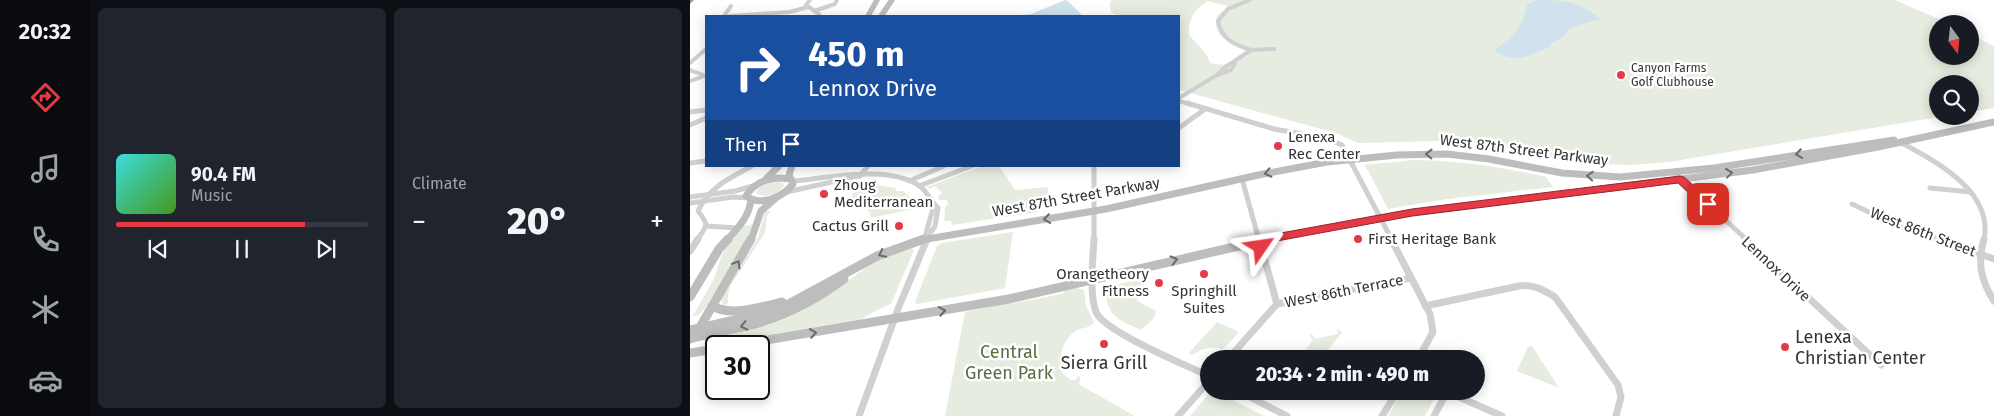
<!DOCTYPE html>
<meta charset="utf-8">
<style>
body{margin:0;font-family:"Fira Sans",sans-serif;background:#20242c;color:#f1f3f6;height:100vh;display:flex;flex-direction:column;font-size:19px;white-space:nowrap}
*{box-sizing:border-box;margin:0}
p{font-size:16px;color:#9ea1a6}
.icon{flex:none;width:28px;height:28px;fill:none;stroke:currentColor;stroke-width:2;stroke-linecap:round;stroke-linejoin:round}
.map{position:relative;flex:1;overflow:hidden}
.details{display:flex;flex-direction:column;gap:8px;padding:8px;background:#0d0f14;width:600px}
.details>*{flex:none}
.top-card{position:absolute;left:15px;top:15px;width:475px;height:152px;border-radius:0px;box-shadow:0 2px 12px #0003;background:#1a4fa0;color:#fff;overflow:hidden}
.needle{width:32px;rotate:165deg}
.fabs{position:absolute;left:1239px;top:15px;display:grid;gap:10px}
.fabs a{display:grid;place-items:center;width:50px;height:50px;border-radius:50%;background:#171b24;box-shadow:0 2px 12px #0003;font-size:25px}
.speed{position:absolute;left:15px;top:335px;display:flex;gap:10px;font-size:25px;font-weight:700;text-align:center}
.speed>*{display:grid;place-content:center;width:65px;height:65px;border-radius:50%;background:#171b24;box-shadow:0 2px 12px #0003;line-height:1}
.speed .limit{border:2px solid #111;border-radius:8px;background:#fff;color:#111}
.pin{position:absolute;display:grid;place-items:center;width:42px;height:42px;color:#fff;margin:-21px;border-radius:10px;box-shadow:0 2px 8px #0006}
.me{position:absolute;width:55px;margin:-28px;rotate:58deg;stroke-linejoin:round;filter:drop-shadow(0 0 4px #0008)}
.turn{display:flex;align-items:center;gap:18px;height:105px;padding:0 20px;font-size:22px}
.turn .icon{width:65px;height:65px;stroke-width:2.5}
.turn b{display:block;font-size:35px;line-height:42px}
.then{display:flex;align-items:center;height:48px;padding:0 20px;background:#0003;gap:10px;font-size:19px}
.big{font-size:38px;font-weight:800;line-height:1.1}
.details .tile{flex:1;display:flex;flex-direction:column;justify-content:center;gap:8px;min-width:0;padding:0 18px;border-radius:8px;background:#20242c}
.song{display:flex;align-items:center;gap:15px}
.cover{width:60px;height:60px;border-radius:8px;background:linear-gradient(135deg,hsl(180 70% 55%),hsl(100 70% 35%))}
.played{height:5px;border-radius:2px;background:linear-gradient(90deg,#e63946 75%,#363941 75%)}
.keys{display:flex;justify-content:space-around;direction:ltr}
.heat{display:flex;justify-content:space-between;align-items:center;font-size:28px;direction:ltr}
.details .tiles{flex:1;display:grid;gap:8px;grid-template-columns:repeat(2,1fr)}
.trip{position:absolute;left:510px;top:350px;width:285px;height:50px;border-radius:25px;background:#171b24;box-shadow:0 2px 12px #0003;font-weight:800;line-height:50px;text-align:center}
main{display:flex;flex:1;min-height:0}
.tab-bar{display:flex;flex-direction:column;width:90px;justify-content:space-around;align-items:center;background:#090b0e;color:#9ea1a6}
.tab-bar .icon{width:35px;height:35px}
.tab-bar .active{color:#e63946}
.tab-bar b{font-size:22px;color:#f1f3f6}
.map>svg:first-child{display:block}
.green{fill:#e6ecdf;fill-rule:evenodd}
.water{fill:#cfe2ee}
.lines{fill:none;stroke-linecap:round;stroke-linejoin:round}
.street-far2{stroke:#d0d0d0;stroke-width:4}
.street-far1{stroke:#d0d0d0;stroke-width:5}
.street{stroke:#d0d0d0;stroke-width:7}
.secondary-far2{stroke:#bdbdbd;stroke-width:5.5}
.secondary-far1{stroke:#bdbdbd;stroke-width:7}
.secondary{stroke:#bdbdbd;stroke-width:9}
.highway{fill:#9a9a9a;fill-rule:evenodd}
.oneway{stroke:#6a6a6a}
.route{fill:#e63946;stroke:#96252e}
.poi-dot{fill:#e63946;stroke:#fff;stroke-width:2}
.labels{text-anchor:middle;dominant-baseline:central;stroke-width:5;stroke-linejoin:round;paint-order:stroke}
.far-poi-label{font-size:12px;fill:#333;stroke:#fff;text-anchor:start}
.poi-label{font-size:15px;fill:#333;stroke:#fff;text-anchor:start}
.street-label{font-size:15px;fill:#333;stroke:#fff}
.near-poi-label{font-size:18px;fill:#333;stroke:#fff;text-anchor:start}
.near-park-label{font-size:18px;fill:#56703f;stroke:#fff}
</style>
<main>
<nav class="tab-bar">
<b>20:32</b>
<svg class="icon active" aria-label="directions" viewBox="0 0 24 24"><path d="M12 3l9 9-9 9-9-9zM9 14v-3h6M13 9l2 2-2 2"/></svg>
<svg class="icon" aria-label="music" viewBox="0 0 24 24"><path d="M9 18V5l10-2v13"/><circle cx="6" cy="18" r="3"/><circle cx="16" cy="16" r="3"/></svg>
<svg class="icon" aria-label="phone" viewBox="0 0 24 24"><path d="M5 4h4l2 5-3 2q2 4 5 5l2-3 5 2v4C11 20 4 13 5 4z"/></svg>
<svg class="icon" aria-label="climate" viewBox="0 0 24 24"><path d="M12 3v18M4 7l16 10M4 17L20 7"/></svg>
<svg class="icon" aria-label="car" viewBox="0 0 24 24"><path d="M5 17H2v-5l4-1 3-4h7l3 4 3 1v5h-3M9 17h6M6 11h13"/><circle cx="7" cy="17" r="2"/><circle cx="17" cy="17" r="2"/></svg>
</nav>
<section class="details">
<div class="tiles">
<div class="tile">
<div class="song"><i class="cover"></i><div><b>90.4 FM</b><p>Music</p></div></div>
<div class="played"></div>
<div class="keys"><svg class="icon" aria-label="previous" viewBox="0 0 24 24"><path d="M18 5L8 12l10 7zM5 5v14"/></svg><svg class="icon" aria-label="pause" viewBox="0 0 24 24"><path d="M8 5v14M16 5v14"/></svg><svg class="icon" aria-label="next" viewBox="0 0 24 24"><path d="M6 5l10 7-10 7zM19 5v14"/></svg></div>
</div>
<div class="tile"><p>Climate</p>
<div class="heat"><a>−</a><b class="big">20°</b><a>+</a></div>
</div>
</div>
</section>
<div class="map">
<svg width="1304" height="416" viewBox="0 0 1304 416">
<rect width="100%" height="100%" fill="#fff"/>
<g class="green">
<path d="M 422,0 L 1205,0 L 1260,24 L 1248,24 L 1248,56 L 1280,56 L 1280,33 L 1293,40 L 1289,39 L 1304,46 L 1304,108 L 1280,112 L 1280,84 L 1248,84 L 1248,116 L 1255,116 L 979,162 L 942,165 L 910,164 L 788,143 L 748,141 L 668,143 L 646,133 L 489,90 L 489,16 L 427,16 L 421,12 L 420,3 ZM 517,1 L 538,6 L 527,16 C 521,36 541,44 556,50 L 556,53 C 541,63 538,67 520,63 L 517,55 L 499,35 C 498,18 504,11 517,1 Z"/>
<path d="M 722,160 C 768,160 811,167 856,177 L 863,187 L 757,199 L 698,209 L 675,165 Z"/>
<path d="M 292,166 L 309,166 L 325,190 L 358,187 L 358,195 L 350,196 L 348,212 L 262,225 L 261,221 L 254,221 L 255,207 L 258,205 L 257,200 L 249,200 L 248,197 L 252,193 L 245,186 L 240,189 L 237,187 Z"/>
<path d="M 88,182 L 93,183 L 94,186 C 88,194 75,199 66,193 C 69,185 80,182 88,182 Z"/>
<path d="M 169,183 L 206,188 L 206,191 L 213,191 L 222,199 L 227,208 L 181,218 C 180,206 168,205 158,203 Z"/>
<path d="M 80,210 L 77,217 L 75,233 L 40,286 L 38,295 L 38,303 L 33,306 L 31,298 L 68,238 L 75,212 Z"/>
<path d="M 63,224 L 54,246 L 15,308 L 10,314 L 2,317 L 24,279 L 31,257 L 37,246 L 54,226 Z"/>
<path d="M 323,232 L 315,288 L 227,304 L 225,302 L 247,246 L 252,243 Z"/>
<path d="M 218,248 L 224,250 L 201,304 L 187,310 L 172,319 L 43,341 L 18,343 L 21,337 L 143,292 L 185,261 Z"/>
<path d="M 450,279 L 453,293 L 446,300 L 466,311 L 464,318 L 451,330 C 427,319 416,316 416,287 Z"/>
<path d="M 387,288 L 394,290 L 396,306 L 404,322 C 399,328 397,327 390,329 C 379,333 370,347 371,359 L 373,360 L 378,358 L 377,363 L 371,367 L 373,374 L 381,380 L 385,380 L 389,376 L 391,379 L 388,384 L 445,416 L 255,416 L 275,312 C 290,310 303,305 317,302 L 320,304 L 372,294 L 376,290 Z"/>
<path d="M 527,322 L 549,332 L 533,349 C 521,346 512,348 502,355 L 499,353 Z"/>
<path d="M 647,329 L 652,332 L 631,359 L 606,359 L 605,357 L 609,358 L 623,340 L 619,335 L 622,334 L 625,339 L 648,334 Z"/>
<path d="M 842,346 L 869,388 L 827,371 L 838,347 Z"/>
<path d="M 521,391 L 525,391 L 574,416 L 500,416 Z"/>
<path d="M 713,391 L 731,391 L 745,397 L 735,416 L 698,416 Z"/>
</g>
<g class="water">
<path d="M 375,0 L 378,1 L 393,16 L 323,16 L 341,14 Z"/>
<path d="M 848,0 C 877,0 888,2 911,19 L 888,25 L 879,29 L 872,38 L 860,44 L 860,47 C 837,55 830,64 807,53 L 806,49 C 822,38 835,24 837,5 Z"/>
</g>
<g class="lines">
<g class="street-far2">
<path d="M 120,0 L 116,5 L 129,14 L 127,16"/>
<path d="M 124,11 L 145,4 L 147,0"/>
<path d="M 34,16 L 41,6"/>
<path d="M 40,16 L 99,12 L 118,7"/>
<path d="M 561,50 L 584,49"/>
<path d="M 0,63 L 16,49"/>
<path d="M 0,70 L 16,76"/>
<path d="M 527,75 L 534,68 L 561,50 C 545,45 531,39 528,21 L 538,9 L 560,0"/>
<path d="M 0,81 L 14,76"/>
<path d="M 489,98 L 527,75 L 541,70 L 545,63"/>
<path d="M 489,101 L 502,105"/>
</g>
<g class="street-far1">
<path d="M 497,103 L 584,129 L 635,138 L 652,145 L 702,240"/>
<path d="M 0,112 L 16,110"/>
<path d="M 0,125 L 16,118"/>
<path d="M 489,128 L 515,109"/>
<path d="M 1210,142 C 1245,161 1304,191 1294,240"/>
<path d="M 0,163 L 16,161"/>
<path d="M 983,172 L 1057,240"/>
<path d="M 170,176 L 178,166"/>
<path d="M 552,179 L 569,240"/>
<path d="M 103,181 C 139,178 200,164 231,187 C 238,193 241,202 248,208 L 245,226 L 237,238"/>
<path d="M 219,181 L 254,166"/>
<path d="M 229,186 L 282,166"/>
<path d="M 1240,188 L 1281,192"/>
<path d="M 97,192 L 168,176"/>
<path d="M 0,197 L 45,191 L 63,186"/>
<path d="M 0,203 L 43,197 L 58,198"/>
<path d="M 1162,204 L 1206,225 L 1250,240"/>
<path d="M 17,226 L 48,228"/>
<path d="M 7,240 C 17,225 20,226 8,211 C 19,187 40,178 62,166"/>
<path d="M 236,240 L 236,233 L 244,205"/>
<path d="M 404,240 L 404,166"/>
</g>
<g class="street">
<path d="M 404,239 C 403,259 399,293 406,312 C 413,331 498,366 519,376"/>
<path d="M 701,239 L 740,314 L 743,332 L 728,359"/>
<path d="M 1055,239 L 1191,365"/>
<path d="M 1246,239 L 1304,259"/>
<path d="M 1294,239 C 1287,262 1291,281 1304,301"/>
<path d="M 0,251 L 8,239"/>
<path d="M 587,304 L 721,278"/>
<path d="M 735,306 L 829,286 C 843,284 854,290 865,297 L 928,385 L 931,397 L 926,416"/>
<path d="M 538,359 L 587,304 L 569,239"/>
<path d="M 548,391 L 597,416"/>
<path d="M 755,391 L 812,416"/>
<path d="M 169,416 L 208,309 L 237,239"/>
<path d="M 488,416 L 519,381"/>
<path d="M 692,416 L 708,391"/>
<path d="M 744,416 L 757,392"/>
</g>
<g class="secondary-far2">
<path d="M 178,16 L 187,0"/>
<path d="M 191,16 L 202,0"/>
</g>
<g class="secondary-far1">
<path d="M 88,178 L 101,179 L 103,184 C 93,197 71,207 56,196 C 63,184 75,179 88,178 Z"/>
<path d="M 76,179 L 89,166"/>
<path d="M 101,179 L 99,175 L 102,166"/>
<path d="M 37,240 C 48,228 59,217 61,200"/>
<path d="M 61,240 L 71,211 L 87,197"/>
<path d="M 231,240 L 416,209 L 573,174 L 637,162 L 707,155 L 757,154 L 799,159 L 872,173 L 930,177 L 1024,168 L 1204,140"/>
<path d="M 572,240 L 722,213 L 1063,170 L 1188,147 L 1304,122"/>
</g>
<g class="secondary">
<path d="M 0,297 L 29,249 L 38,239"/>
<path d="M 22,306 C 42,317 71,307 92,302"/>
<path d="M 9,329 L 61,239"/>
<path d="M 0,330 L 71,314 L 95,306 L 187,256 L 234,239"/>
<path d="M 0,339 C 20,333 41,330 61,325 C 95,316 126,300 154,279"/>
<path d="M 41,346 L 319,299 L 579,239"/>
<path d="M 0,353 L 26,349"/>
</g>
<path class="highway" d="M 0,0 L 4,0 L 0,4 Z"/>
</g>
<defs><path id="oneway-chevron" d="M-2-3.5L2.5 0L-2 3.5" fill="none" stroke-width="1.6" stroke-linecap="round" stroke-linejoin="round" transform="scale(1.25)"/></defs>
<g class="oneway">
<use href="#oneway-chevron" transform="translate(739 154) rotate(-179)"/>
<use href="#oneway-chevron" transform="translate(1109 154) rotate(171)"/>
<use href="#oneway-chevron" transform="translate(578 173) rotate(168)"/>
<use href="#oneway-chevron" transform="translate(1039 173) rotate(-7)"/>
<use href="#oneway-chevron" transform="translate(900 176) rotate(-176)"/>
<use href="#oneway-chevron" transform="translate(357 219) rotate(172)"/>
<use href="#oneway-chevron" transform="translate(192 254) rotate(154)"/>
<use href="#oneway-chevron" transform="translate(484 260) rotate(-14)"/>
<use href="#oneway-chevron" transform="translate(47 264) rotate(-59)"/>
<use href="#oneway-chevron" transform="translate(252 311) rotate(-10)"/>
<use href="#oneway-chevron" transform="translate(54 326) rotate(167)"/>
<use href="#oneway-chevron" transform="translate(123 333) rotate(-9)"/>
</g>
<path class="route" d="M 990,176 L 994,177 L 1022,202 L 1024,204 L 1022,207 L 1014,207 L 988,183 L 722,216 L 576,243 L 577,247 L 571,251 L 567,250 L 563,240 L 569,237 L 722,209 Z"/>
<g class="poi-dot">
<circle cx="931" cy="75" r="5"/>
<circle cx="588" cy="146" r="5"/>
<circle cx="134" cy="194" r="5"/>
<circle cx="209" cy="226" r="5"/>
<circle cx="668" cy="239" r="5"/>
<circle cx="514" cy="274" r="5"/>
<circle cx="469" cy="283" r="5"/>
<circle cx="414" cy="344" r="5"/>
<circle cx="1095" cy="347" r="5"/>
</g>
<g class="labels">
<g class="far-poi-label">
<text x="941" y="68">Canyon Farms<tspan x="941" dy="14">Golf Clubhouse</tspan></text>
</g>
<g class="poi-label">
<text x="598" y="137">Lenexa<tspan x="598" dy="17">Rec Center</tspan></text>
<text x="144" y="185">Zhoug<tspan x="144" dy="17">Mediterranean</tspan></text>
<text x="199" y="226" text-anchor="end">Cactus Grill</text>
<text x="678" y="239">First Heritage Bank</text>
<text x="459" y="274" text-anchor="end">Orangetheory<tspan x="459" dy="17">Fitness</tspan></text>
<text x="514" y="291" text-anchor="middle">Springhill<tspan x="514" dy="17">Suites</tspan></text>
</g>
<g class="street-label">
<text transform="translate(834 150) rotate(7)">West 87th Street Parkway</text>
<text transform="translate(386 197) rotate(-10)">West 87th Street Parkway</text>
<text transform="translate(1233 232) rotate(21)">West 86th Street</text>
<text transform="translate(1086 269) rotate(43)">Lennox Drive</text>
<text transform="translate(654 291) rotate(-11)">West 86th Terrace</text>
</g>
<g class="near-poi-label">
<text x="1105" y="337">Lenexa<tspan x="1105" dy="21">Christian Center</tspan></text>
<text x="414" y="363" text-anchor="middle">Sierra Grill</text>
</g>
<g class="near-park-label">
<text x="319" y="352">Central<tspan x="319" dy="21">Green Park</tspan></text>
</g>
</g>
</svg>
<div class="fabs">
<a><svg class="needle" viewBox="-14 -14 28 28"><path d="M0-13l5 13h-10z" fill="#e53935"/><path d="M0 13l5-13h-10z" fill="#9ea1a6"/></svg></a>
<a><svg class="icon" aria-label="search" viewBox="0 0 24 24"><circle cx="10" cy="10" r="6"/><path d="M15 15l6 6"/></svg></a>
</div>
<div class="speed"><div class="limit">30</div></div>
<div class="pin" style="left:1018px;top:204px;background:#d93025"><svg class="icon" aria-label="arrive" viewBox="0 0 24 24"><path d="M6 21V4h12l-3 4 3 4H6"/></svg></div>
<svg class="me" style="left:571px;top:247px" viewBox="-20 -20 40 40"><path d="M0-17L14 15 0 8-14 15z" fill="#e63946" stroke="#fff" stroke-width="4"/></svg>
<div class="trip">20:34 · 2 min · 490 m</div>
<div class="top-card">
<div class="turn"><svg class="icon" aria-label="right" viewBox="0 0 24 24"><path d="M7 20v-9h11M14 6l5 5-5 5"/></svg><div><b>450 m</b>Lennox Drive</div></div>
<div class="then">Then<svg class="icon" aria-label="arrive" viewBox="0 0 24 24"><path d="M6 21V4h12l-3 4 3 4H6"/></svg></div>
</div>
</div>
</main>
